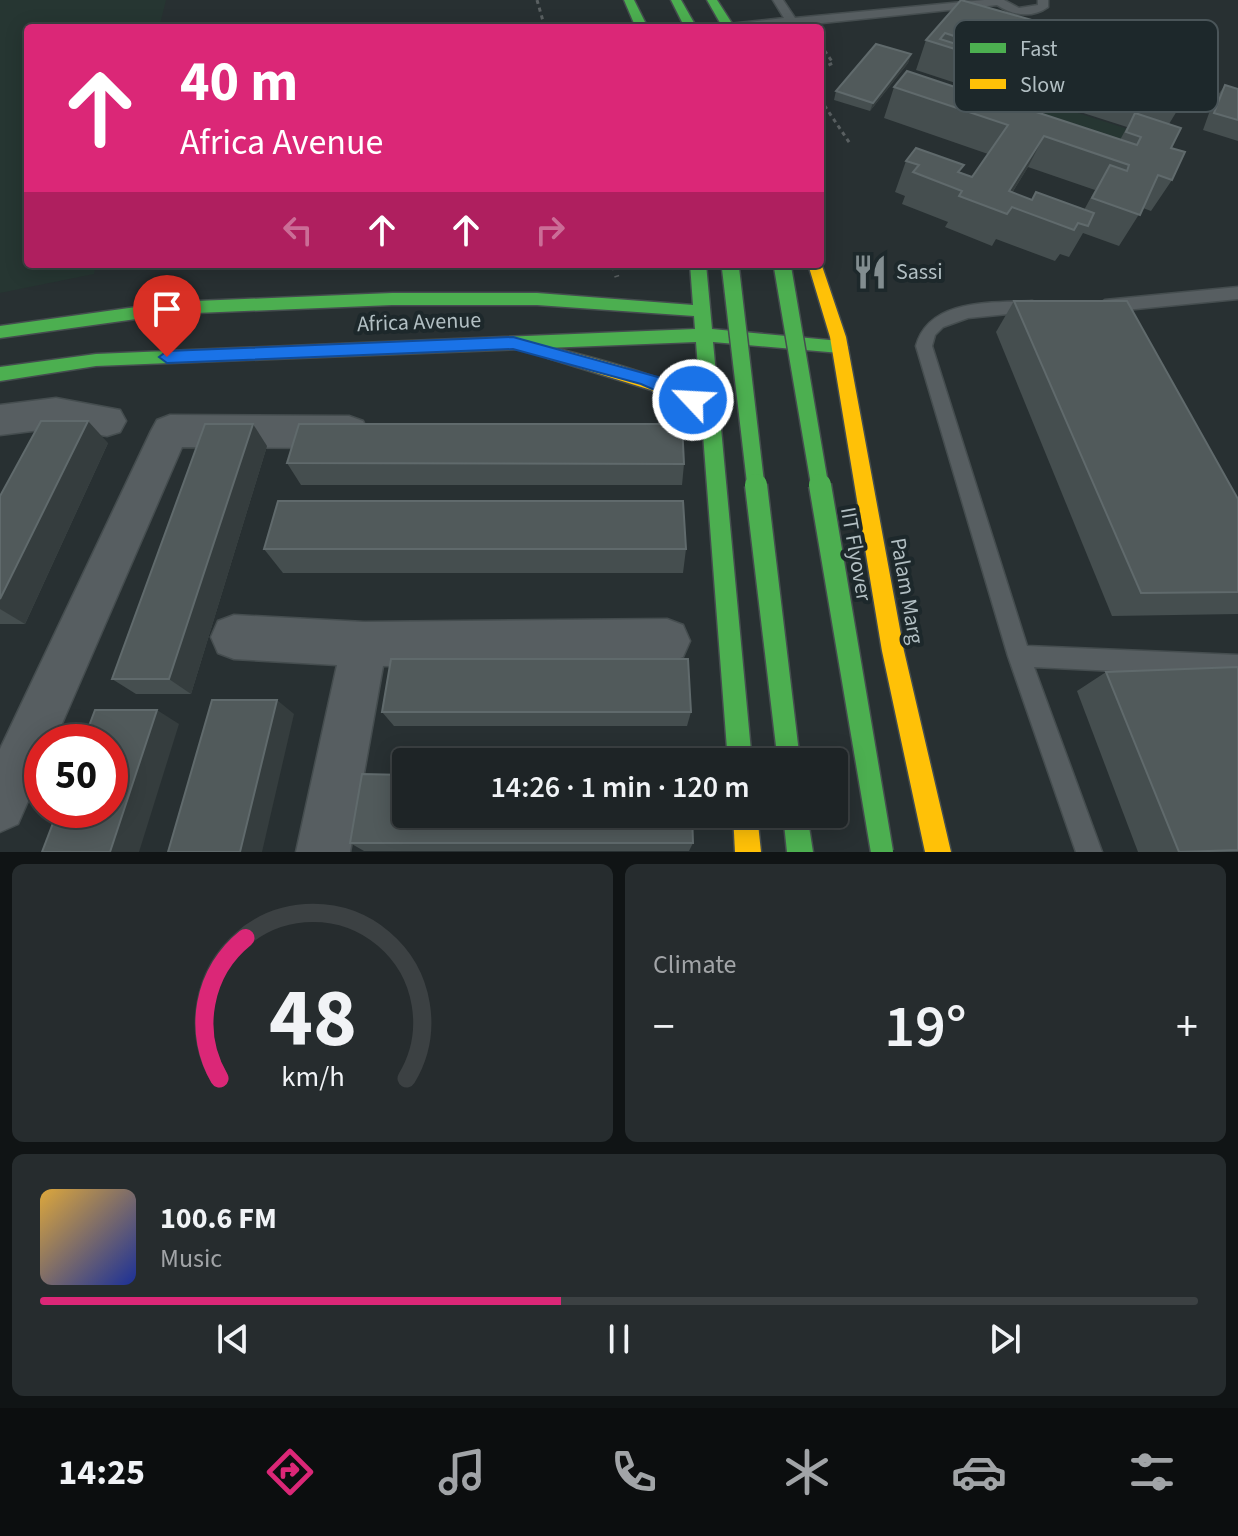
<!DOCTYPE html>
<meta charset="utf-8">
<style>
body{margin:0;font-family:"Source Sans 3",sans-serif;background:#262c2e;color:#f1f3f6;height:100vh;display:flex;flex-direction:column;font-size:30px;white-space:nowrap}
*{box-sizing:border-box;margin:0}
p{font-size:26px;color:#a1a4a7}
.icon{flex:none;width:44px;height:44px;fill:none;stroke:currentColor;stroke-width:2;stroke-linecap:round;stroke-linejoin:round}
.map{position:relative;height:852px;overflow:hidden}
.sheet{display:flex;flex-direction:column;gap:12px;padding:12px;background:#101415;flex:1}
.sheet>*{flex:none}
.guide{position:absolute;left:24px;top:24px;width:800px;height:244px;border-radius:8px;box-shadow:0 4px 20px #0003,0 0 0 2px #3c4143;background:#db2777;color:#fff;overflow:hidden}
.speed{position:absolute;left:24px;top:724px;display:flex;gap:16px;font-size:40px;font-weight:700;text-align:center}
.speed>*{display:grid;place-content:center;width:104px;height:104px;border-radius:50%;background:#1e2426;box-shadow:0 4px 20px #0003,0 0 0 2px #3c4143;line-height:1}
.speed .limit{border:12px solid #d22;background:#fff;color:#111}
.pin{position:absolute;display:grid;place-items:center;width:68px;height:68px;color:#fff;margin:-82px -34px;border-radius:50% 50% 50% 0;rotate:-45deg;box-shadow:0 0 8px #0007}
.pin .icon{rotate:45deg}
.me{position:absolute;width:88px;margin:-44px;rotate:295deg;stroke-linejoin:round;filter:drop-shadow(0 0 6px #0008)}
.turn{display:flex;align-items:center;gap:28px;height:168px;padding:0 24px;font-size:36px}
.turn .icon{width:104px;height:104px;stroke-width:2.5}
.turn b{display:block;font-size:56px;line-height:68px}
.lanes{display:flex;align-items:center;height:76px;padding:0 24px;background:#0003;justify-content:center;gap:40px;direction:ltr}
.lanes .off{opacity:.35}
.big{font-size:60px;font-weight:600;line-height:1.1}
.sheet .widget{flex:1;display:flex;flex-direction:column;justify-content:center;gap:12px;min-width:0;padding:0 28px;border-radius:12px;background:#262c2e}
.sheet .dial{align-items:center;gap:0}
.dial svg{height:208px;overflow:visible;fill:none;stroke:#3c4143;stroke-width:7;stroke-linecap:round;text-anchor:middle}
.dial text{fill:#f1f3f6;stroke:none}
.song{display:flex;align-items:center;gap:24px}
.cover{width:96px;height:96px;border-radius:12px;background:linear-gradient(135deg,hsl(40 70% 55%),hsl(230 70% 35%))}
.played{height:8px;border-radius:4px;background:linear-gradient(90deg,#db2777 45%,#3c4143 45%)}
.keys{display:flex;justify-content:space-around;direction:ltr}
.heat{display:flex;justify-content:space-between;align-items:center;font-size:44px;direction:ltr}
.sheet .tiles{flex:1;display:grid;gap:12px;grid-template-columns:1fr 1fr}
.widget:last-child{grid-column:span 2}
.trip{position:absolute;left:392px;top:748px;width:456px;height:80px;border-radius:8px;background:#1e2426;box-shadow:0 4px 20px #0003,0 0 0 2px #3c4143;font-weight:600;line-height:80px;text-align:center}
.tab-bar{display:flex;height:128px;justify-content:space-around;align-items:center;background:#0c0e0f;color:#a1a4a7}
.tab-bar .icon{width:56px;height:56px}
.tab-bar .selected{color:#db2777}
.tab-bar b{font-size:36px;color:#f1f3f6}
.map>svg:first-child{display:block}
.green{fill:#263632}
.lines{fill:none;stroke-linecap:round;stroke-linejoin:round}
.lane-casing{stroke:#454d4f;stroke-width:3}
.street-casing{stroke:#454d4f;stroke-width:3}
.fast-casing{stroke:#454d4f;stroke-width:3}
.slow-casing{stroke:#454d4f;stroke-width:3}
.path-far1{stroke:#5a6062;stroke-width:3;stroke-dasharray:4 4;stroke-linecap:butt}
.path{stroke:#5a6062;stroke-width:5;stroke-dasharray:6 6;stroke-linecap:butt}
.lane{fill:#575e61;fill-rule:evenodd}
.street{fill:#575e61;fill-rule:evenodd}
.fast{fill:#4caf50;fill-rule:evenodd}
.slow{fill:#ffc107;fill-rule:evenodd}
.fast-bridge-far1-casing{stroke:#454d4f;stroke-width:20;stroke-linecap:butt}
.fast-bridge-casing{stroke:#454d4f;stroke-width:25;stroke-linecap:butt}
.fast-bridge-far1{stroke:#4caf50;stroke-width:17}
.fast-bridge{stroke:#4caf50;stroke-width:22}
.wall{fill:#454e4f;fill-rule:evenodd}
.shaded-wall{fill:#353d3e}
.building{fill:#515a5b;stroke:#606a6c;stroke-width:2}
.route{fill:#1a73e8;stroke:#114b97;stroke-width:2}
.labels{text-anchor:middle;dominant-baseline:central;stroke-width:8;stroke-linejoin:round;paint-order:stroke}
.poi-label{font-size:22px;fill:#b2bfc3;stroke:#1d282b;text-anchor:start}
.street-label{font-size:22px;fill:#b2bfc3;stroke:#1d282b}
.key{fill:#1d282b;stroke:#4a5559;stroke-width:2}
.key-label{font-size:22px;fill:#b2bfc3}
</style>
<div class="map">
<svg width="1238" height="852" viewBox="0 0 1238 852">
<rect width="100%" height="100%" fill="#283032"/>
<g class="green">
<path d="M 0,0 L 166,0 L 159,28 L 28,28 L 28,264 L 96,264 L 94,274 L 0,293 Z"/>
<path d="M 1050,104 L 1156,138 L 1149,153 L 1026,141 Z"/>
</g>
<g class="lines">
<g class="lane-casing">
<g id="lane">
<path d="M 773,0 L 783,0 L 795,18 L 984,0 L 1004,0 L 1019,8 L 1038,5 L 1038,0 L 1048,0 L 1048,7 C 1033,18 1013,16 997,5 L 793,26 L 723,27 L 729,24 L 784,18 Z"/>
<path d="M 1238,287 L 1238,299 L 1105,312 L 1097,306 L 1105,300 Z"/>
<path d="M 1032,301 L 1038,303 L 1040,307 L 1038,311 L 968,318 L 943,327 L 935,335 L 932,346 L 1027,646 L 1238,655 L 1238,677 L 1034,667 L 1102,852 L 1076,852 L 1008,656 L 916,346 C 929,298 992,303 1032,301 Z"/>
</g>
</g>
<g class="street-casing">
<g id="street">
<path d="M 56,398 L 120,410 L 126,421 L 120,432 L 107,436 L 56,428 L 0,435 L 0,405 Z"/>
<path d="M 170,415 L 349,416 L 363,421 L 368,432 L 363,443 L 349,448 L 182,447 L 54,742 L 42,742 L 42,769 L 18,824 L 0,832 L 0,749 L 151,431 L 157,420 Z"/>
<path d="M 234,615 L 364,622 L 667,619 L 683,625 L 690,641 L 683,657 L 667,663 L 383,666 L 350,852 L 296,852 L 337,665 L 234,659 L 218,653 L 211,637 L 218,621 Z"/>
</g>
</g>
<g class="fast-casing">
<g id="fast">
<path d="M 624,0 L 634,0 L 648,28 L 636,28 Z"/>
<path d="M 671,0 L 681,0 L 697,28 L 685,28 Z"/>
<path d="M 707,0 L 717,0 L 735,28 L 723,28 Z"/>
<path d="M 690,264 L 706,264 L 712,329 L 840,341 L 848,347 L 840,353 L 713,342 L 752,762 L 728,762 L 696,342 L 96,366 L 0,381 L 0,367 L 96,354 L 695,329 L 694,316 L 537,305 L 392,305 L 172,314 L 0,338 L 0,326 L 172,302 L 392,293 L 537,293 L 693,305 Z"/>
<path d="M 783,814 L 807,814 L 813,852 L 787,852 Z"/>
</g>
</g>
<g class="slow-casing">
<g id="slow">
<path d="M 820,260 L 846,337 L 904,651 L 951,852 L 925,852 L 882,651 L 830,337 L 808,264 L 820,264 Z"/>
<path d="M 554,348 C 594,358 701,383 722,419 L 719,424 L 707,424 L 651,390 L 548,358 L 546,354 L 548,350 Z"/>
<path d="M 733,814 L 757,814 L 761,852 L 735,852 Z"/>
</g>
</g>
<g class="path-far1">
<path d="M 537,0 L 545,28"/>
<path d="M 820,44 L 833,63 L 820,69"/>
<path d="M 820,99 L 851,145"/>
</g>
<path class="path" d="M 613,264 L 617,277"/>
<use href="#lane" class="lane"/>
<use href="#street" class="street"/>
<use href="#fast" class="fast"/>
<use href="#slow" class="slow"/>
<g class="fast-bridge-far1-casing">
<g id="fast-bridge-far1">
<path d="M 730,264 L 756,487"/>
<path d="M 782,264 L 820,487"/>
</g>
</g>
<g class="fast-bridge-casing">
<g id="fast-bridge">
<path d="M 756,485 L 789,762"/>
<path d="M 820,485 L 882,852"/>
</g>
</g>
<use href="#fast-bridge-far1" class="fast-bridge-far1"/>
<use href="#fast-bridge" class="fast-bridge"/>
</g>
<g class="wall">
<path d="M 961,0 L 1085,35 L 1125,42 L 1114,63 L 1180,106 L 1169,124 L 1172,180 L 1151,211 L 1143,208 L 1119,246 L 1083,233 L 1069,257 L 1060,254 L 1055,261 L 996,239 L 992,246 L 945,227 L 948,222 L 902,204 L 905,196 L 895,192 L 906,161 L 960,172 L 972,177 L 988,154 L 884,118 L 894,87 L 979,94 L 973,92 L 974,89 L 916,70 L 926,40 ZM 1033,83 L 1035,85 L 1057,92 L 1052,103 L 1127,127 L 1120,140 L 1021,107 L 1026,100 ZM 1028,167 L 1095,190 L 1084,210 L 1032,200 L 1012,193 Z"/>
<path d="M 911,54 L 908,63 L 870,111 L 834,100 L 836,91 Z"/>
<path d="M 1225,85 L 1238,89 L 1238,141 L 1203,130 L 1213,102 Z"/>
<path d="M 1014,301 L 1238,499 L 1238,614 L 1112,616 L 996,332 Z"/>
<path d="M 108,443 L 25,624 L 0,624 L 0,496 Z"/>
<path d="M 267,446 L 191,694 L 136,694 L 112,679 Z"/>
<path d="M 287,463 L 684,464 L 682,485 L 301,485 Z"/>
<path d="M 264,549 L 686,549 L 683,573 L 283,573 Z"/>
<path d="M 1238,667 L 1238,852 L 1138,852 L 1077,691 L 1106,672 Z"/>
<path d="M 382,712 L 691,712 L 687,726 L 394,726 Z"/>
<path d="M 350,843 L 693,843 L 689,851 L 364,851 Z"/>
</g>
<g class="shaded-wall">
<path d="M 991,27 L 979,56 L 975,55 L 981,39 Z"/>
<path d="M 911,54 L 908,63 L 870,111 L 873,103 Z"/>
<path d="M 1040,69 L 1026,100 L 1007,126 L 1015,105 Z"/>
<path d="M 1044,136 L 1028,167 L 1000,212 L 1009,191 Z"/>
<path d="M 88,421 L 108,443 L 25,624 L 0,609 L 0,599 Z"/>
<path d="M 253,424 L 267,446 L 191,694 L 169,679 Z"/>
<path d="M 277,700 L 294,714 L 262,852 L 240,852 Z"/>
<path d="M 157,710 L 179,724 L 139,852 L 110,852 Z"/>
</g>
<g class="building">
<path d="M 961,0 L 1085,35 L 1087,31 L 1125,42 L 1113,63 L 1190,85 L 1180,106 L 1067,72 L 1074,61 L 1049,54 L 1044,49 L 1064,52 L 1066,49 L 991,27 L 981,39 L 970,36 L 966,40 L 945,33 L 940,39 L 991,55 L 995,49 L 1026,59 L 1022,63 L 1040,69 L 1015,105 L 1137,145 L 1141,137 L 1126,132 L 1135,113 L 1181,128 L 1171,148 L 1185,152 L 1172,180 L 1158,175 L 1140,215 L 1092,198 L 1110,165 L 1127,171 L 1129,165 L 1044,136 L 1009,191 L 1032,200 L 1036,192 L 1094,213 L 1088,226 L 1078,223 L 1074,230 L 1012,207 L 1007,214 L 959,196 L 962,191 L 913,172 L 919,165 L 906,161 L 916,148 L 964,165 L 958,172 L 972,177 L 1008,125 L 894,87 L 907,71 L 979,95 L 1001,66 L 985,61 L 987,59 L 926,40 Z"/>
<path d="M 876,44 L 911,54 L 873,103 L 836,91 Z"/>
<path d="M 1225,85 L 1238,89 L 1238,120 L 1214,113 Z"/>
<path d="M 1014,301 L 1127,301 L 1238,499 L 1238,592 L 1141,593 Z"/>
<path d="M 41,421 L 88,421 L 0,599 L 0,496 Z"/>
<path d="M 205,424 L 253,424 L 169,679 L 112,679 Z"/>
<path d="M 299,424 L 682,424 L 684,464 L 287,463 Z"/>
<path d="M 278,501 L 683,501 L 686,549 L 264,549 Z"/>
<path d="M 391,659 L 688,659 L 691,712 L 382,712 Z"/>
<path d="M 1238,667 L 1238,850 L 1179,852 L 1106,672 Z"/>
<path d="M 212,700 L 277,700 L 240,852 L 168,852 Z"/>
<path d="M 95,710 L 157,710 L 110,852 L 42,852 L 58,810 L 110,810 L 110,742 L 83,742 Z"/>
<path d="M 362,774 L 406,775 L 406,814 L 692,814 L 693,843 L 350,843 Z"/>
</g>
<path class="route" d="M 513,337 L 676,382 L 699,395 L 701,400 L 693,407 L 641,384 L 513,349 L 167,363 L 159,357 L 167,351 Z"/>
<defs>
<g id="restaurant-bare" transform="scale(2.76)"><path d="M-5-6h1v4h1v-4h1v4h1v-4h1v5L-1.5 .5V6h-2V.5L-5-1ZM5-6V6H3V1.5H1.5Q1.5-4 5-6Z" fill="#828d90" stroke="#1d282b" stroke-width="2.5" paint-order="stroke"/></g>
</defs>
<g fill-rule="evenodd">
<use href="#restaurant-bare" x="870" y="272"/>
</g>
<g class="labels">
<g class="poi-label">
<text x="896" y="272">Sassi</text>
</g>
<g class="street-label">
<text transform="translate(419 322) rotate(-2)">Africa Avenue</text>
<text transform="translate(856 554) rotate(80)">IIT Flyover</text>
<text transform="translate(907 591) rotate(80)">Palam Marg</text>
</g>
</g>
<rect x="954" y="20" width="264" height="92" rx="12" class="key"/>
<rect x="970" y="43" width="36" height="10" fill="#4caf50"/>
<rect x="970" y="79" width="36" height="10" fill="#ffc107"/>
<g class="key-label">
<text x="1020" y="56">Fast</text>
<text x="1020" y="92">Slow</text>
</g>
</svg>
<div class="speed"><div class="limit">50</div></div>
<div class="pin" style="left:167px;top:357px;background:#d93025"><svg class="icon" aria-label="arrive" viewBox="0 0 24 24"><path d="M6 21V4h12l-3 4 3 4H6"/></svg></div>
<svg class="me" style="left:693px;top:400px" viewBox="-20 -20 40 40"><circle r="17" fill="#1a73e8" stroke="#fff" stroke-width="3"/><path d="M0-11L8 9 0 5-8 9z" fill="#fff"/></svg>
<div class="trip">14:26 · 1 min · 120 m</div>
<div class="guide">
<div class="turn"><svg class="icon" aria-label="ahead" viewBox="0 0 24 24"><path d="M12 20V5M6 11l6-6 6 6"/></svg><div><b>40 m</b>Africa Avenue</div></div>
<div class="lanes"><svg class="icon off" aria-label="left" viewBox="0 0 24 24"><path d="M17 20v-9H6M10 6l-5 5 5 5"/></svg><svg class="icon" aria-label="ahead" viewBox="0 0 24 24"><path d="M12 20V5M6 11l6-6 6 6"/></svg><svg class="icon" aria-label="ahead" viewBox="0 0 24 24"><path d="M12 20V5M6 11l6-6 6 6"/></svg><svg class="icon off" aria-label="right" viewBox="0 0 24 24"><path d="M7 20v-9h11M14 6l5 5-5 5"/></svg></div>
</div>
</div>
<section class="sheet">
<div class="tiles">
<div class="widget dial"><svg viewBox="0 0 100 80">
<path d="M14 69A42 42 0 1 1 86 69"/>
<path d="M14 69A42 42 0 0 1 24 15" stroke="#db2777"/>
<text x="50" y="56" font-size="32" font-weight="700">48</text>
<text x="50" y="72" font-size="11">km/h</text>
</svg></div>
<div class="widget"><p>Climate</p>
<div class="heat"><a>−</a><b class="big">19°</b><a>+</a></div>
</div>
<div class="widget">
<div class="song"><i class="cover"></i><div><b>100.6 FM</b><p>Music</p></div></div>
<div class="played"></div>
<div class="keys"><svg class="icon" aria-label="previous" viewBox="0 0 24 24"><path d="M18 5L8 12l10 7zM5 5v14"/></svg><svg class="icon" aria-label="pause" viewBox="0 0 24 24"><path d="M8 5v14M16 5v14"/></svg><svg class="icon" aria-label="next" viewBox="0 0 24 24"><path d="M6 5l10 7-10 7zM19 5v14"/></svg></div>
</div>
</div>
</section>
<nav class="tab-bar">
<b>14:25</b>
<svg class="icon selected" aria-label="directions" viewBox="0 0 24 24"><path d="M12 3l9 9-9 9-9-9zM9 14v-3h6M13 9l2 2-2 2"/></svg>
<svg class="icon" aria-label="music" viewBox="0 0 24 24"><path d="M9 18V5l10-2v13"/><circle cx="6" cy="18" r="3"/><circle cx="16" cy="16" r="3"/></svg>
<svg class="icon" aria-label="phone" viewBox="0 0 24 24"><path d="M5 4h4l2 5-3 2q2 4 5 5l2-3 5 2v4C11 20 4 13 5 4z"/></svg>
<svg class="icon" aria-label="climate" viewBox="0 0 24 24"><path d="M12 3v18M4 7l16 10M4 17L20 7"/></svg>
<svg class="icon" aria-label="car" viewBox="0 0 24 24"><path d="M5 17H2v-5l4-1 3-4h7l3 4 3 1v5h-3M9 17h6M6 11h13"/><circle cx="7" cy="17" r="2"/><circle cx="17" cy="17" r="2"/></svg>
<svg class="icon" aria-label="filters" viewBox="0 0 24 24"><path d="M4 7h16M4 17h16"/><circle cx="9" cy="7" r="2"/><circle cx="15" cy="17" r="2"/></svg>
</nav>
